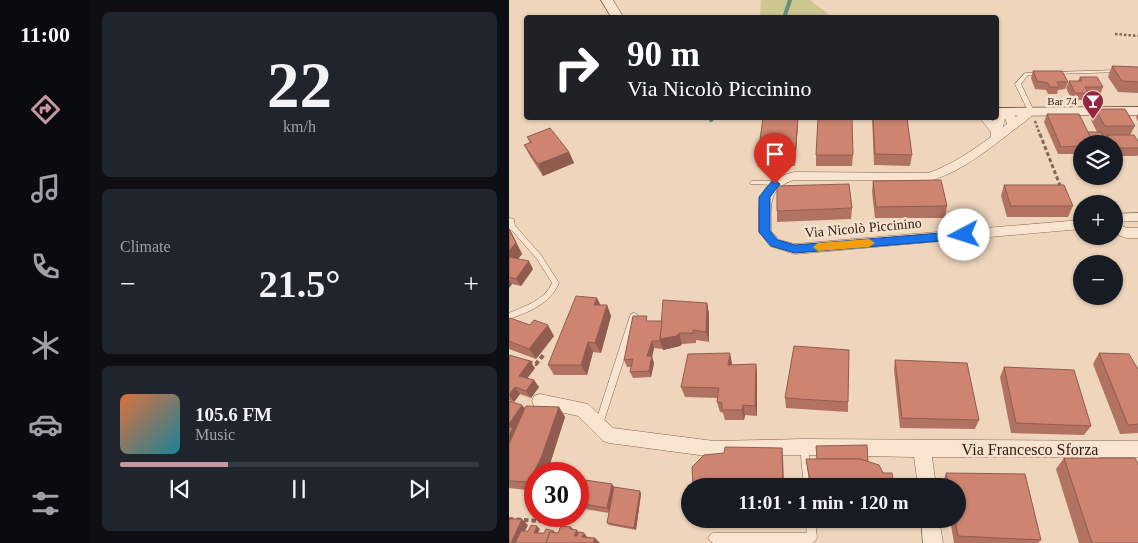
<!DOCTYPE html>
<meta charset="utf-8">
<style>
body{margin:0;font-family:Georgia,serif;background:#20242c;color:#f1f3f6;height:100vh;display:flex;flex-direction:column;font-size:19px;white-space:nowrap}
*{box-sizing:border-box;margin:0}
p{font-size:16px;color:#9ea1a6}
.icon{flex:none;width:28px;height:28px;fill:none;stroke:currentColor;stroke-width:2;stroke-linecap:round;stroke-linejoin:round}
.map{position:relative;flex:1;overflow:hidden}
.drawer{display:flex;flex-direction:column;gap:12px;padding:12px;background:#0d0f14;width:419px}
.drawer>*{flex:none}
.hud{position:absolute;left:15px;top:15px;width:475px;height:105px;border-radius:5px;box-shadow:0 1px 4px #0004;background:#202124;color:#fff;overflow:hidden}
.fabs{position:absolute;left:564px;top:135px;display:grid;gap:10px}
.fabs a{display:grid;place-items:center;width:50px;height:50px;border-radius:50%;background:#171b24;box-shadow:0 1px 4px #0004;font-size:25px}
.speed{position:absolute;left:15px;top:462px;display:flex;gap:10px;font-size:25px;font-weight:700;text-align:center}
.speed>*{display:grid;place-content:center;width:65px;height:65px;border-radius:50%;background:#171b24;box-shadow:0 1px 4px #0004;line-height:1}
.speed .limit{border:8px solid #d22;background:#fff;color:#111}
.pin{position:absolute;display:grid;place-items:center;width:42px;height:42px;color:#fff;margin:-51px -21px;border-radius:50% 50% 50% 0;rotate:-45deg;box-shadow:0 0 5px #0007}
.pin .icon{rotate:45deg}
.me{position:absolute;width:55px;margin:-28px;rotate:265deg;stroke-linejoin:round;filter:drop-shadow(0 0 4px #0008)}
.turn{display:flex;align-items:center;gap:18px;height:105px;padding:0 20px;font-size:22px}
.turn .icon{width:65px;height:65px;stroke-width:2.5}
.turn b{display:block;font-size:35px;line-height:42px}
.big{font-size:38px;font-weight:800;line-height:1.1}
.drawer .tile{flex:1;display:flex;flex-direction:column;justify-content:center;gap:8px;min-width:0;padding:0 18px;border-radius:8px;background:#20242c}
.drawer .dial{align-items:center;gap:0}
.dial b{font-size:65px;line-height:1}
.song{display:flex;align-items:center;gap:15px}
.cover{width:60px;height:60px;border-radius:8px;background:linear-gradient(135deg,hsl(20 70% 55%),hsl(190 70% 35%))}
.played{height:5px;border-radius:2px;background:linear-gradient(90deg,#c896a3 30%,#363941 30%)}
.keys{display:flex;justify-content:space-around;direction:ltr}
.heat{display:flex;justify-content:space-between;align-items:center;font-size:28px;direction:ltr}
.trip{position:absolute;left:172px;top:478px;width:285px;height:50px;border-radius:25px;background:#171b24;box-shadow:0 1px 4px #0004;font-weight:800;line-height:50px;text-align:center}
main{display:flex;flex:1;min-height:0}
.dock{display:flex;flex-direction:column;width:90px;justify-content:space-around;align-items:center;background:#090b0e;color:#9ea1a6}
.dock .icon{width:35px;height:35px}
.dock .active{color:#c896a3}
.dock b{font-size:22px;color:#f1f3f6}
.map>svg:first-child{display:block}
.green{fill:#ccc691}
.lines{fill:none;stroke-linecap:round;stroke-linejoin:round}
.stream{stroke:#688d7c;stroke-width:4}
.service-casing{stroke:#866556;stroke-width:1}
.minor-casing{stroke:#866556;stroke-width:1}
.secondary-casing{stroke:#684639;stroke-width:1}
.path-far2{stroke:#866556;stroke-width:2.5;stroke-dasharray:2.5 2;stroke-linecap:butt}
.path-far1{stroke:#866556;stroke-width:3;stroke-dasharray:4 2.5;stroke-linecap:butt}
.path{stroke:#866556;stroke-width:4;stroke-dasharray:4.5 3;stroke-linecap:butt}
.service{fill:#f9e4cf;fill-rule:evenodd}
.minor{fill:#f9e4cf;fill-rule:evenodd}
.secondary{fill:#f9e4cf;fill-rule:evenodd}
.wall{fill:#b17261}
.shaded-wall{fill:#905c4f}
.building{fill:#ce8471;stroke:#905c4f}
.route{fill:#1a73e8;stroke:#114b97}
.slow{fill:#f59e0b}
.labels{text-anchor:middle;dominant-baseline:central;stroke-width:5;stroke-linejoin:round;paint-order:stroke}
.far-poi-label{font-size:11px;fill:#35221b;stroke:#f6e1cc;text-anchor:end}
.street-label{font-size:14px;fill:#35221b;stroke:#f6e1cc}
.near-street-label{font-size:16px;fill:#35221b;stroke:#f6e1cc}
</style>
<main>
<nav class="dock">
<b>11:00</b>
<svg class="icon active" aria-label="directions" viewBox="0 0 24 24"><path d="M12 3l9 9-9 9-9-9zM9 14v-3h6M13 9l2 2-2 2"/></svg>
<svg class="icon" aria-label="music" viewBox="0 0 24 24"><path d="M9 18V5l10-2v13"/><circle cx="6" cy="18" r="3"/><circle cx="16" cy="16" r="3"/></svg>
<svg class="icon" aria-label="phone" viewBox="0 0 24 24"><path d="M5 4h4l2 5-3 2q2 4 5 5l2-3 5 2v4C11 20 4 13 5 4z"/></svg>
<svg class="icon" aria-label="climate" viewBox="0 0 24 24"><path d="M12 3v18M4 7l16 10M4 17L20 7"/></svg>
<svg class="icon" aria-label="car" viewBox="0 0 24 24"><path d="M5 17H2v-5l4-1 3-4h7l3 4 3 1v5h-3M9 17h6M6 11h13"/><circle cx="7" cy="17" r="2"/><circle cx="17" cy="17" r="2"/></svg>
<svg class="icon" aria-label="filters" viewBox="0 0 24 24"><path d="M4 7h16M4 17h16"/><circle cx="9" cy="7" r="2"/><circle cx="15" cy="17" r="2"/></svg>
</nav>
<section class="drawer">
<div class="tile dial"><b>22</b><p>km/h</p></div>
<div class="tile"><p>Climate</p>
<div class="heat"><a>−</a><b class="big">21.5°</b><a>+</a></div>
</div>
<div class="tile">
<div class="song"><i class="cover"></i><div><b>105.6 FM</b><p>Music</p></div></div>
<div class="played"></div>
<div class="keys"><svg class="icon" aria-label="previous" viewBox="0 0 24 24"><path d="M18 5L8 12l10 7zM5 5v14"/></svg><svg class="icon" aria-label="pause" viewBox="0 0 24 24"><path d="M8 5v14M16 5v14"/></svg><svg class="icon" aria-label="next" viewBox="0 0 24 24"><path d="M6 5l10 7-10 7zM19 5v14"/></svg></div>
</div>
</section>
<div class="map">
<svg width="630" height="543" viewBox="0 0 630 543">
<rect width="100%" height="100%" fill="#eed5bc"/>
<path class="green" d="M 252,0 L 301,0 L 323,17 L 251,17 Z"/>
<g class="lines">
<g class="stream">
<path d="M 275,18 L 281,0"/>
<path d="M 202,120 L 204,118"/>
</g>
<g class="service-casing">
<g id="service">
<path d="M 609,70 L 611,70 L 611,72 L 547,74 L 545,73 L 547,72 Z"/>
<path d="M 516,73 L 531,73 L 533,74 L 531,75 L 519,75 L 512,84 L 525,111 L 522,113 L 519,111 L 506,84 Z"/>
<path d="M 243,181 L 266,181 L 269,183 L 266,185 L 241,184 L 240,183 L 241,182 Z"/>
<path d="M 0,223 L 4,223 L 32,255 L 50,283 C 41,304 20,312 0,319 L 0,313 C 16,306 36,300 43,283 L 28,259 L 0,227 Z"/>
<path d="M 125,313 L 128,314 L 129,316 L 94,424 L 93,427 L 90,428 L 87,427 L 86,424 L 121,316 L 122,314 Z"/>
<path d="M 295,443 L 298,444 L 299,447 L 303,486 L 295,486 L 291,447 L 292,444 Z"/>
<path d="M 296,519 L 306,519 L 308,538 L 306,541 L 303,543 L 204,543 L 201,541 L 199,538 L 201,535 L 204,533 L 298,533 Z"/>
</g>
</g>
<g class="minor-casing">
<g id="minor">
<path d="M 522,108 L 527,111 C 520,120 509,126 501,133 C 476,152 454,170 424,180 L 285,180 C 258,188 262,207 262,231 L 271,240 L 286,244 L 572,220 L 572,229 L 286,254 L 261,246 L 250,232 C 249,198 249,182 285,172 L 419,173 C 443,165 462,151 482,137 L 482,132 L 471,118 L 481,118 L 484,121 L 488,113 L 496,109 L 507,117 ZM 496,118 L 498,124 L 494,127 Z"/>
<path d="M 630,213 L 630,221 L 605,222 L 605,214 Z"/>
<path d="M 0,218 L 5,219 L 6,227 L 0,232 Z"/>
<path d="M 605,223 L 618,228 L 630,228 L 630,238 L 617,238 L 605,233 Z"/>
<path d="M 31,394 L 79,404 L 104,428 L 205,441 L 295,439 L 630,441 L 630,457 L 423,457 L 427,486 L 409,486 L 405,457 L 295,455 L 205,457 L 100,443 L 94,441 L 69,416 L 25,406 L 23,401 L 25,396 Z"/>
<path d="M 412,519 L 430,519 L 434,543 L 414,543 Z"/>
</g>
</g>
<g class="secondary-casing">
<g id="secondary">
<path d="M 92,0 L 104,0 L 115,18 L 103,18 Z"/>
<path d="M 630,107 L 630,115 L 488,116 L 488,108 Z"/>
</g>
</g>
<g class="path-far2">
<path d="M 606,34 L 630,36"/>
<path d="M 526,121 L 531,135"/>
</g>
<path class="path-far1" d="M 531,134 L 552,188"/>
<g class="path">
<path d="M 19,362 L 27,364 L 36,353"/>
<path d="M 0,519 L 44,522"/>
</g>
<use href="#service" class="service"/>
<use href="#minor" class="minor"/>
<use href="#secondary" class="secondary"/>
</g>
<g class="wall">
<path d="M 603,66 L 630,67 L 630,93 L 609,92 L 599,77 Z"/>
<path d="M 524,71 L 559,82 L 556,89 L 549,90 L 548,94 L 539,94 L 537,90 L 526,89 L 522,78 Z"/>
<path d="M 571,77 L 594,87 L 591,95 L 578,95 L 576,100 L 563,100 L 557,88 L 560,81 L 569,81 Z"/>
<path d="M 586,109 L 626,126 L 621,135 L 630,148 L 630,154 L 628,156 L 605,156 L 605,144 L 572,144 L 572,154 L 549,154 L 535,122 L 538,114 L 579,132 L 588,132 L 582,120 Z"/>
<path d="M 630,112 L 630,124 L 627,117 Z"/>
<path d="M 363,118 L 398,118 L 403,155 L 401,166 L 365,165 Z"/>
<path d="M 289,123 L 286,166 L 250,165 L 249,154 Z"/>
<path d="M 18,137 L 60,152 L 65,163 L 34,176 L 21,156 L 15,145 L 21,143 Z"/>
<path d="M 307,155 L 344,155 L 343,166 L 307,166 Z"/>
<path d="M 364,181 L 438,206 L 436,218 L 366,218 L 363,192 Z"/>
<path d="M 495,185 L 564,206 L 559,217 L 498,217 L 492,196 Z"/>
<path d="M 343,208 L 342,219 L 268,222 L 268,211 Z"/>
<path d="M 0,228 L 13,254 L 9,259 L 24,269 L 12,286 L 3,284 L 0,288 Z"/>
<path d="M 198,303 L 200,314 L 200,342 L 187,340 L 187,343 L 173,344 L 171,346 L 154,350 L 154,349 L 145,348 L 143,357 L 145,363 L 142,377 L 124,378 L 121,372 L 122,367 L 118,367 L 115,360 L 140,321 L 153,321 Z"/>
<path d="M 92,305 L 98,305 L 102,316 L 92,353 L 84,352 L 78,375 L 45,375 L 39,365 Z"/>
<path d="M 0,319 L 45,336 L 27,359 L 0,349 Z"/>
<path d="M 590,353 L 630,371 L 630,433 L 611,434 L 584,364 Z"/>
<path d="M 0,355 L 26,368 L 18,378 L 30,387 L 22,398 L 11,394 L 5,402 L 0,400 Z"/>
<path d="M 386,360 L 470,420 L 466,429 L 391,428 L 385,370 Z"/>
<path d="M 223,363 L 223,365 L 247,364 L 248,374 L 248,416 L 236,415 L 235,420 L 216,420 L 214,413 L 211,412 L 208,402 L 209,398 L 176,397 L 172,387 Z"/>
<path d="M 495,367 L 582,426 L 575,435 L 502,433 L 491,377 Z"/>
<path d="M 276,398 L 339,402 L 339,412 L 277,408 Z"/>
<path d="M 0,401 L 16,408 L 50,407 L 56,417 L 40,467 L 36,474 L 26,474 L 26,491 L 0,488 Z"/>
<path d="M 555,458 L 630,543 L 570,543 L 547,469 Z"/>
<path d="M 297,459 L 359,462 L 374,473 L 385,486 L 301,486 L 298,468 Z"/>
<path d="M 437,473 L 532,540 L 529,543 L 445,543 L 441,519 L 449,519 L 449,486 L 435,486 L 434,482 Z"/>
<path d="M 69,479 L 103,484 L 105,487 L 132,494 L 127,530 L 100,525 L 98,523 L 100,513 L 69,508 Z"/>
<path d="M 306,519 L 389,519 L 387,524 L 306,520 Z"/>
</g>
<g class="shaded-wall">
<path d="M 289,118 L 289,123 L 286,166 L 286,155 Z"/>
<path d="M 60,152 L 65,163 L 34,176 L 29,164 Z"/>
<path d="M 0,228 L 13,254 L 0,269 Z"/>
<path d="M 20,261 L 24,269 L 12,286 L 7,279 Z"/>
<path d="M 0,280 L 3,284 L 0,288 Z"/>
<path d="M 88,298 L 93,308 L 85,305 Z"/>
<path d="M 198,303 L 200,314 L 200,342 L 197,332 Z"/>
<path d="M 98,305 L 102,316 L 92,353 L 86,343 Z"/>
<path d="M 39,325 L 45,336 L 27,359 L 20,349 Z"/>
<path d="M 170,333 L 173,344 L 171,346 L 154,350 L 151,339 Z"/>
<path d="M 143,341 L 145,348 L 143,357 L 145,363 L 142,377 L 140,371 L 138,356 Z"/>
<path d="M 79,342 L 84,352 L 78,375 L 72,365 Z"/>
<path d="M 221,353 L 223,363 L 222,375 L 219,365 Z"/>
<path d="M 21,361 L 26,368 L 15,383 L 10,376 Z"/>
<path d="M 247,364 L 248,374 L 248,416 L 246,406 Z"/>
<path d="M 25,380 L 30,387 L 22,398 L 17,391 Z"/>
<path d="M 6,387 L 11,394 L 5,402 L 0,395 Z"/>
<path d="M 13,405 L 18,411 L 0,450 L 0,424 Z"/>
<path d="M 234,405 L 236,415 L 235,420 L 233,410 Z"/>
<path d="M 50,407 L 56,417 L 40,467 L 36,474 L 26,474 L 26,489 L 20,482 Z"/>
<path d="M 273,448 L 274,457 L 275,486 L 274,486 Z"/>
<path d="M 103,484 L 107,490 L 102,514 L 98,508 Z"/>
<path d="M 131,491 L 132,494 L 127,530 L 125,528 Z"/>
<path d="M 13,519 L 19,525 L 10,543 L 2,543 Z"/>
<path d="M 28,526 L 31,529 L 28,535 L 25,533 Z"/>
<path d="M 62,527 L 67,532 L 68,530 L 72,535 L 69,541 L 65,536 L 61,529 Z"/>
<path d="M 75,533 L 79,538 L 73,537 Z"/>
<path d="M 86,538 L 91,543 L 84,543 Z"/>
</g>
<g class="building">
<path d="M 603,66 L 630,67 L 630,82 L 613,81 Z"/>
<path d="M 524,71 L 553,71 L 559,82 L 548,82 L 550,87 L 541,87 L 539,83 L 528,81 Z"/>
<path d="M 571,77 L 588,77 L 594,87 L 576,87 L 579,93 L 566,93 L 560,81 L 573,81 Z"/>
<path d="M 586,109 L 616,109 L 626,126 L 596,126 Z"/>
<path d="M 538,114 L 570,114 L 585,144 L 572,144 L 572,146 L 552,147 Z"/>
<path d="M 254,118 L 289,118 L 286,155 L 249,154 Z"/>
<path d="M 309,118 L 343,118 L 344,155 L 307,155 Z"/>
<path d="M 364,118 L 398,118 L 403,155 L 366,154 Z"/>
<path d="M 41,128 L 60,152 L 29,164 L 15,145 L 23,142 L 18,137 Z"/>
<path d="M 579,132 L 592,132 L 599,144 L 585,144 Z"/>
<path d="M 598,135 L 625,135 L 630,143 L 630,148 L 605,148 L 605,144 L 603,144 Z"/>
<path d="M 432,180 L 438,206 L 367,207 L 364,181 Z"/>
<path d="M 340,184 L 343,208 L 268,211 L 268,186 Z"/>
<path d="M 495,185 L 555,185 L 564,206 L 502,206 Z"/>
<path d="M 0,229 L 7,243 L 0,251 Z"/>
<path d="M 0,257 L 20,261 L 7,279 L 0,277 Z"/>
<path d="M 67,296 L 88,298 L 85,305 L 98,305 L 86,343 L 79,342 L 72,365 L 39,365 Z"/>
<path d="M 154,300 L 198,303 L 197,332 L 184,330 L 184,333 L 170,333 L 168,336 L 151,339 Z"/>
<path d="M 124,316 L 138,316 L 137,321 L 153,321 L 151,339 L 151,341 L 143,341 L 138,356 L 143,356 L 140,371 L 121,372 L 124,359 L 115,360 Z"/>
<path d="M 1,318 L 21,325 L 25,320 L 39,325 L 20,349 L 0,341 L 0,319 Z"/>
<path d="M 285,346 L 340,350 L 339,402 L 276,398 Z"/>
<path d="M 221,353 L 219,365 L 247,364 L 246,406 L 234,405 L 233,410 L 213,410 L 213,403 L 208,402 L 210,388 L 172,387 L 179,354 Z"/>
<path d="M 590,353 L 620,354 L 630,371 L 630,424 L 619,425 Z"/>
<path d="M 0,355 L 21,361 L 10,376 L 25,380 L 17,391 L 6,387 L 0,395 Z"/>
<path d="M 386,360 L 458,363 L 470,420 L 393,418 Z"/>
<path d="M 495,367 L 565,370 L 582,426 L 507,423 Z"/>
<path d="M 0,401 L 13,405 L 0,424 Z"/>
<path d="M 17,406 L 50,407 L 32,458 L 20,482 L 0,481 L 0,444 Z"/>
<path d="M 0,427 L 4,428 L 0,435 Z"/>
<path d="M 358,445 L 359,462 L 351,459 L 308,459 L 307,446 Z"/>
<path d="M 216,447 L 273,448 L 274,486 L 184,486 L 183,467 L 195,455 L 215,453 Z"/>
<path d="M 555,458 L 626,458 L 630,466 L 630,543 L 583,543 Z"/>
<path d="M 297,459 L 351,459 L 370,465 L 374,473 L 383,473 L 385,486 L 302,486 Z"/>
<path d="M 437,473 L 516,474 L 532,540 L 449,536 L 446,519 L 449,519 L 449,486 L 440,486 Z"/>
<path d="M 69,479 L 103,484 L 98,508 L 69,503 Z"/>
<path d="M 105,487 L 131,491 L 125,528 L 98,523 Z"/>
<path d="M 0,519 L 13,519 L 2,543 L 0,543 Z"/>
<path d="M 22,525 L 28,526 L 25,533 L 35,533 L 37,529 L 45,531 L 45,533 L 41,532 L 37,543 L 6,543 L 12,531 L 19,531 Z"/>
<path d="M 52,526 L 62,527 L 61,529 L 68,530 L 65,536 L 68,536 L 70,532 L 75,533 L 73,537 L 86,538 L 84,543 L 37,543 L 41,532 L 49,533 Z"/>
</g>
<path class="route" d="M 266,180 L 271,184 L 261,197 L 261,231 L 269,240 L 286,245 L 455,231 L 460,235 L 455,239 L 286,253 L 262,246 L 250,232 L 250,197 L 263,181 Z"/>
<path class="slow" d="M 360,239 L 366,243 L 360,247 L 309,251 L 304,247 L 309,243 Z"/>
<defs>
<g id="bar-pin" transform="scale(1.125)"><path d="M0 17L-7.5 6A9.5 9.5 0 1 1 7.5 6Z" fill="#96253e" stroke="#f6e1cc"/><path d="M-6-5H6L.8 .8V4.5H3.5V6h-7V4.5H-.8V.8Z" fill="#fff"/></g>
</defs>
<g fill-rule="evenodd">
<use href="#bar-pin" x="584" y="101"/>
</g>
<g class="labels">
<g class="far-poi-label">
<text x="568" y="101">Bar 74</text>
</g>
<g class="street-label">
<text transform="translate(354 228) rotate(-5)">Via Nicolò Piccinino</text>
</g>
<g class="near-street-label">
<text x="521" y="449">Via Francesco Sforza</text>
</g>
</g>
</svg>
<div class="fabs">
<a><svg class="icon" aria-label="layers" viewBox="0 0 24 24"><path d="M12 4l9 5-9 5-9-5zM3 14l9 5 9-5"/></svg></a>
<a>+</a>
<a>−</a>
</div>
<div class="speed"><div class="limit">30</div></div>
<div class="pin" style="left:266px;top:184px;background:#d93025"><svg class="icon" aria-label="arrive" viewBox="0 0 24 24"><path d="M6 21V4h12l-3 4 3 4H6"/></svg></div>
<svg class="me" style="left:455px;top:235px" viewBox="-20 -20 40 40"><circle r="19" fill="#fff"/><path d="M0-13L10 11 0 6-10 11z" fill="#1a73e8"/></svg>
<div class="trip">11:01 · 1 min · 120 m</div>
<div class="hud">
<div class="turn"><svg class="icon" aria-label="right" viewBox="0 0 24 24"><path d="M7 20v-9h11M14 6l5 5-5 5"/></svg><div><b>90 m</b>Via Nicolò Piccinino</div></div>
</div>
</div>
</main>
